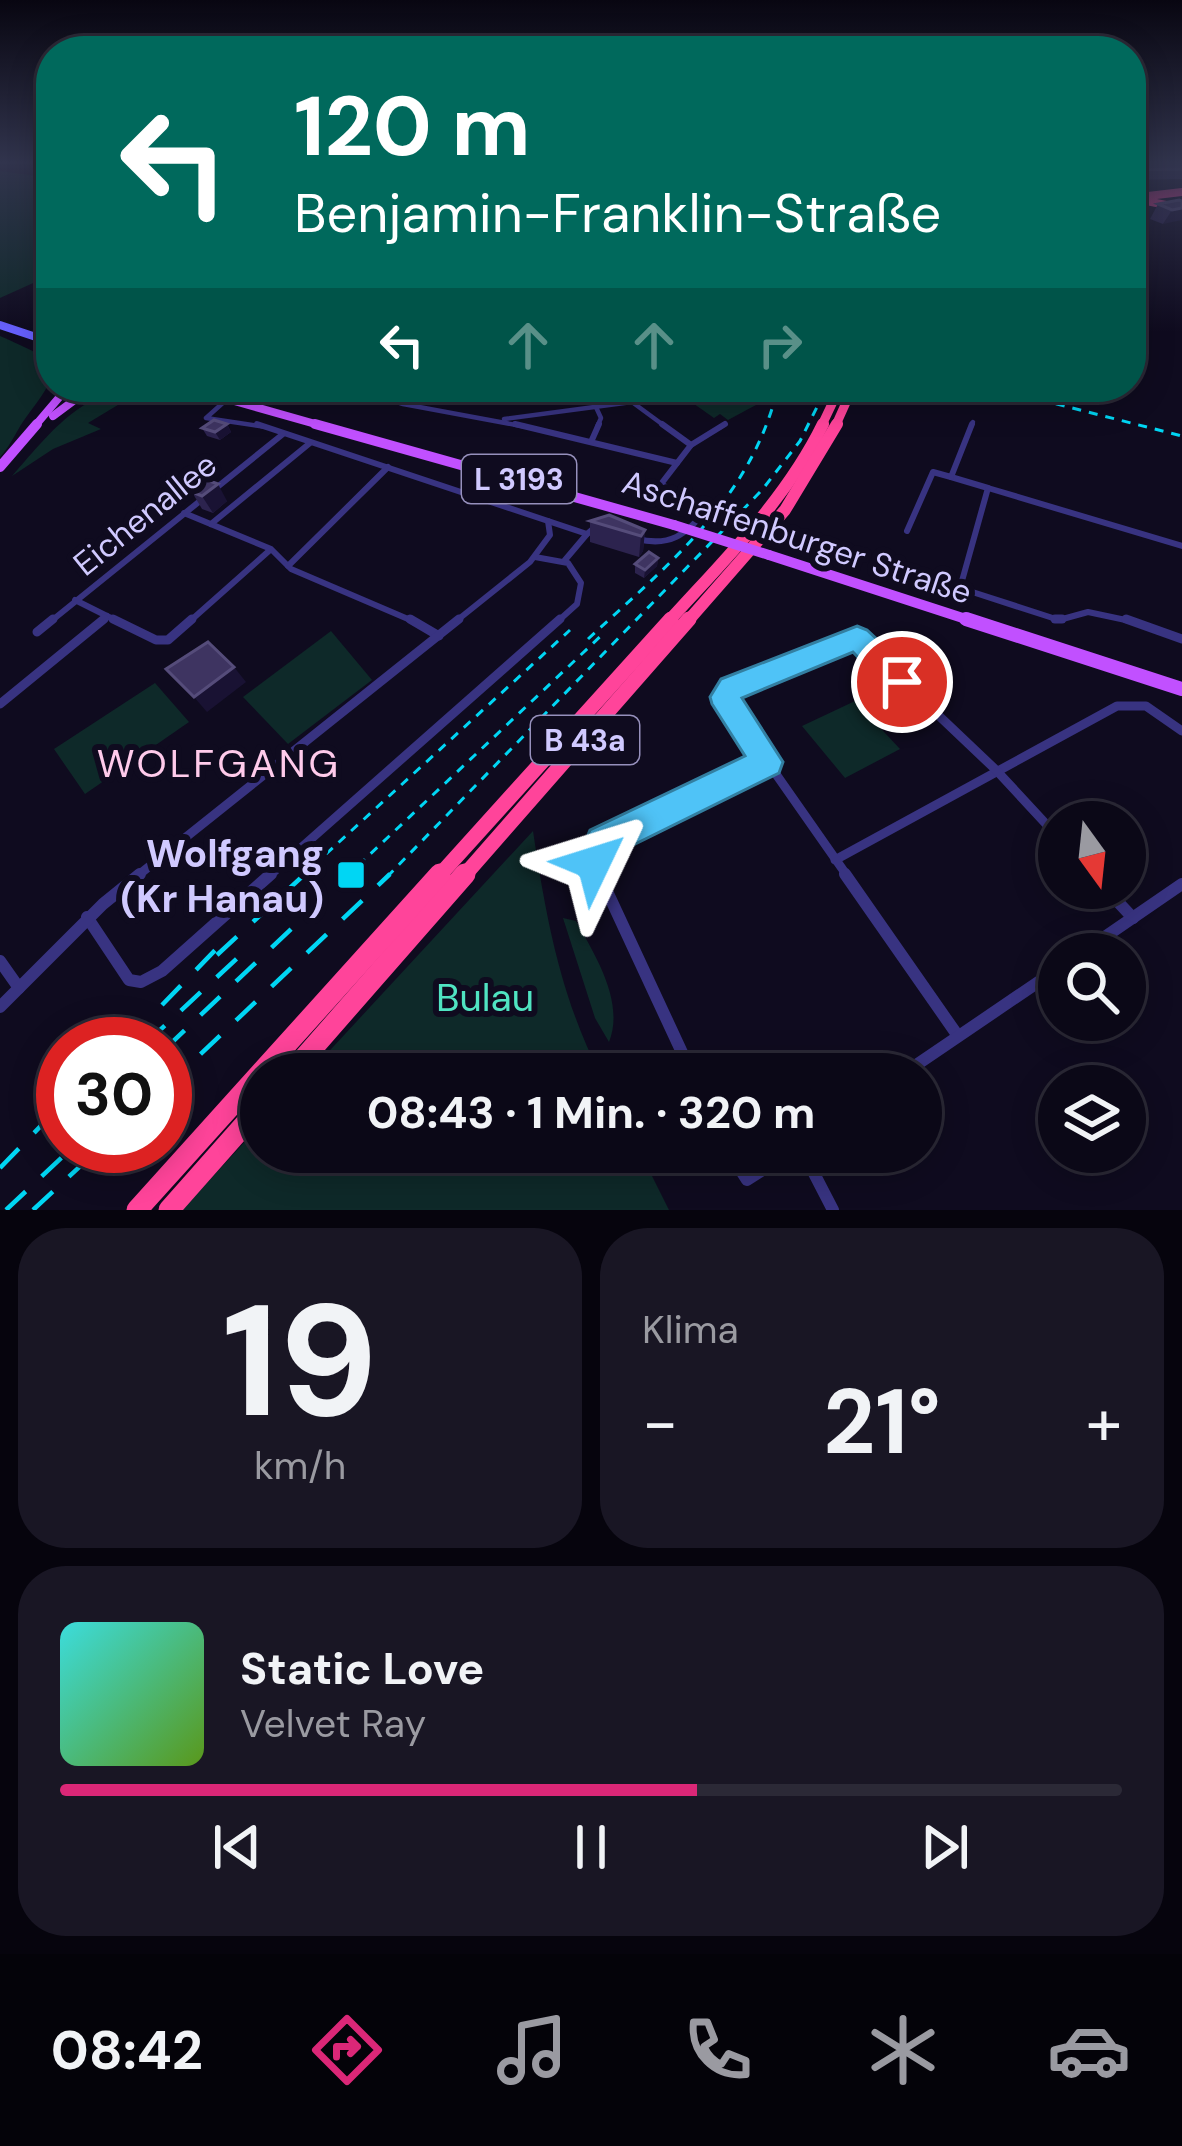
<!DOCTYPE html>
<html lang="de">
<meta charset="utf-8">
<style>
body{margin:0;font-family:"DM Sans",sans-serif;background:#191624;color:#f1f3f6;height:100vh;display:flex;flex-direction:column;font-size:45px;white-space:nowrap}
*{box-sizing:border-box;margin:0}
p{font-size:39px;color:#9a9aa1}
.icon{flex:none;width:66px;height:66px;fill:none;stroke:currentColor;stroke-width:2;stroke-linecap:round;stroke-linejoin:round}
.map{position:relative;height:1210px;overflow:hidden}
.details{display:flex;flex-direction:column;gap:18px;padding:18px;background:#06040d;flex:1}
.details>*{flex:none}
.banner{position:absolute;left:36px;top:36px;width:1110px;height:366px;border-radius:48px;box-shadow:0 6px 30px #0003,0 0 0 3px #2b2936;background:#00695c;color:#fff;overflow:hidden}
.needle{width:78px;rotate:165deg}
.buttons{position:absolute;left:1038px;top:801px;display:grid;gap:24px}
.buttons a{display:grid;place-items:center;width:108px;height:108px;border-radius:50%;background:#0b0817;box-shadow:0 6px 30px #0003,0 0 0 3px #2b2936;font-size:60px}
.speed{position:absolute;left:36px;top:1017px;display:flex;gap:24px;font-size:60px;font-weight:700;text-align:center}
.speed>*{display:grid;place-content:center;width:156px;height:156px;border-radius:50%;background:#0b0817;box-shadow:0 6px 30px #0003,0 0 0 3px #2b2936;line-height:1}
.speed .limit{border:18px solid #d22;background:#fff;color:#111}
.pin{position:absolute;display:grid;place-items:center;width:102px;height:102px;color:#fff;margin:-51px;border:6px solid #fff;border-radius:50%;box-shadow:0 3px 12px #0007}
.me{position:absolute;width:132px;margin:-66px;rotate:49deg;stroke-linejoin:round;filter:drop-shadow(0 0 9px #0008)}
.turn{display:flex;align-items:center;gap:42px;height:252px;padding:0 60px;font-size:54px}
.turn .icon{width:156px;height:156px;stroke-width:2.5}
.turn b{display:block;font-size:84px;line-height:102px}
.lanes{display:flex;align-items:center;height:114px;padding:0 60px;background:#0003;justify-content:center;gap:60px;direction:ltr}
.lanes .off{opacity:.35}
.big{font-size:90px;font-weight:700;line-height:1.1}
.details .tile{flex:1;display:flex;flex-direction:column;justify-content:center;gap:18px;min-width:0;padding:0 42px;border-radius:48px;background:#191624}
.details .dial{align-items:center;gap:0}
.dial b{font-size:156px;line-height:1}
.song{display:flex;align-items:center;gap:36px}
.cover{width:144px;height:144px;border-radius:18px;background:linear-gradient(135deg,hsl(180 70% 55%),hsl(90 70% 35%))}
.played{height:12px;border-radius:6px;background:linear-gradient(90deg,#db2777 60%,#2b2936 60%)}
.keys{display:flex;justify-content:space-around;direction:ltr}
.heat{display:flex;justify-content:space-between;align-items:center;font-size:66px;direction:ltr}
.details .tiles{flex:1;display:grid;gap:18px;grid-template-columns:1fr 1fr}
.tile:last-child{grid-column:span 2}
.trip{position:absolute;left:240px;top:1053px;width:702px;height:120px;border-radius:60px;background:#0b0817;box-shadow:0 6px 30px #0003,0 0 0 3px #2b2936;font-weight:700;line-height:120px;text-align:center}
.dock{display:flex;height:192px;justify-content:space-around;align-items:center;background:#040309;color:#9a9aa1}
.dock .icon{width:84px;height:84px}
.dock .current{color:#db2777}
.dock b{font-size:54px;color:#f1f3f6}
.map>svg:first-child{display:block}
.green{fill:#0e2929}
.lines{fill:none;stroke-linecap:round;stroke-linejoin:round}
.street-far3{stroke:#383381;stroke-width:4.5}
.street-far2{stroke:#383381;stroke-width:6}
.street-far1{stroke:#383381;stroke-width:9}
.street{stroke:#383381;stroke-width:12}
.secondary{stroke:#6760ff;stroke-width:8}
.primary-far2{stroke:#c150ff;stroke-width:8}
.primary-far1{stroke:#c150ff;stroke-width:10}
.primary{stroke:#c150ff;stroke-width:14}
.highway-far4{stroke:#ff449a;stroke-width:8}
.highway-far3{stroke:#ff449a;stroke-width:9}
.highway-far2{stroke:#ff449a;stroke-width:12}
.highway-far1{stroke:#ff449a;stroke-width:15}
.highway{stroke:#ff449a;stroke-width:21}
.rail-far1{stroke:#00d6f4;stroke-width:3;stroke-dasharray:9 8;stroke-linecap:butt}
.rail{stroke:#00d6f4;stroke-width:4.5;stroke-dasharray:27 22;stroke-linecap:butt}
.primary-bridge{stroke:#c150ff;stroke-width:10}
.highway-bridge{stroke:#ff449a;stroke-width:8}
.wall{fill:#2c234e}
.shaded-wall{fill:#191233}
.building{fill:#3e3461;stroke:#554c7a;stroke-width:3}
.route{fill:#4fc3f7;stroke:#337fa1;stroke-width:3}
.poi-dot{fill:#00d6f4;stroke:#0f0b1f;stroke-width:4.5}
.labels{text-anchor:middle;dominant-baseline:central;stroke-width:12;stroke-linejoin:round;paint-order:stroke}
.shield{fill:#0f0b1f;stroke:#9690bc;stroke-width:3}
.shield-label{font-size:30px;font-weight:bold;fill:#d0c9ff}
.street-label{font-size:33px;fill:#d0c9ff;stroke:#0f0b1f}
.quarter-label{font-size:39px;letter-spacing:3px;fill:#ffcbeb;stroke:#0f0b1f}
.near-poi-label{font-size:39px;font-weight:bold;fill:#d0c9ff;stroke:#0f0b1f;text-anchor:end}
.near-park-label{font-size:39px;fill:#50e4c2;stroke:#0f0b1f}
</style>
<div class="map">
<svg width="1182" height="1210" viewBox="0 0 1182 1210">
<rect width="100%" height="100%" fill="#0f0b1f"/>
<g class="green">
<path d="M 0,171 L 51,178 L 51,275 L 0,298 Z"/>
<path d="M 0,336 C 58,362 68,363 27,416 C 17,429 12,444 0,457 Z"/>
<path d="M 670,387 L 744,387 L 748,394 L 745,397 L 756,405 L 728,420 L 720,414 L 714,418 Z"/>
<path d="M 146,388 L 88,423 L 101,429 L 53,449 L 12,476 C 49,434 84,386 146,388 Z"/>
<path d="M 331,631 L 372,680 L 288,744 L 243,697 Z"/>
<path d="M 155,683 L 189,722 L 85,794 L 54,749 Z"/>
<path d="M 855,701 L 900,749 L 845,778 L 802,726 Z"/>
<path d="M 533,831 C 546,917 560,995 600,1074 L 308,1074 Z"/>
<path d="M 563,918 L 576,921 C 595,955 625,1002 609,1042 L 595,1018 Z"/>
<path d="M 261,1124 L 261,1152 L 640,1152 L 669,1210 L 182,1210 Z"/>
</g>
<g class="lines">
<g class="street-far3">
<path d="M 352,387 L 403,404 L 527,427"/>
<path d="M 271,396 L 289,387"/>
<path d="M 225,401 L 206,418 L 266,427"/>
<path d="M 595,405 L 601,418 L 597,427"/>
<path d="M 504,419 L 632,402 L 666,427"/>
<path d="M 721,427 L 725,424"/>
<path d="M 971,427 L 973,422"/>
</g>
<g class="street-far2">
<path d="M 257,424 L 587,534 L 594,528"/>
<path d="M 515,424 L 677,463"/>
<path d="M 662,424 L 691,445"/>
<path d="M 972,424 L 951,477 L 988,488 L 960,588 L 1059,620 L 1088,612 L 1135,622"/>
<path d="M 591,442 L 599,424"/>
<path d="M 988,488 L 1182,546"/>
<path d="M 184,513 L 271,549 L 291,569 L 415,622"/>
<path d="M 211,524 L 310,443"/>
<path d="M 907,531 L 933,472 L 951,477"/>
<path d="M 637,539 C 670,547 686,535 706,510 L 661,484 L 691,445 L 725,424"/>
<path d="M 535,557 L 568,563 L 581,583 L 577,604 L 557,622"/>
<path d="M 565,560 L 587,534"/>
<path d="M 288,566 L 388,467"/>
<path d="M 75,600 L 119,622"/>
<path d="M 50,622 L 283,434"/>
<path d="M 100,622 L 107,616"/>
<path d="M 189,622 L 270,550"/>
<path d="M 455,622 L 530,562 L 550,535 L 548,521"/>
</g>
<g class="street-far1">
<path d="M 113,619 L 156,640 L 168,640 L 192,619"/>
<path d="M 410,619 L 439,636"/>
<path d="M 1055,619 L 1062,619"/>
<path d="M 1126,619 L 1182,639"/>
<path d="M 37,632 L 53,619"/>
<path d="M 0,704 L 104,619"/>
<path d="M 835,860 L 1117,706 L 1146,706 L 1182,731"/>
<path d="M 136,877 L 459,619"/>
<path d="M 268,877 L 560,619"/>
<path d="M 601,877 L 594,863 L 602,842 L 767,762"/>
<path d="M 848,877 L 729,707 L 727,693 L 857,638 L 996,770 L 1059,838"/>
</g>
<g class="street">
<path d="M 599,874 L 692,1074"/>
<path d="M 845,874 L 958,1036"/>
<path d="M 1105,888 L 1133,918"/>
<path d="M 87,917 L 129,980 L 141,982 L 162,971 L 271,874"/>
<path d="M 1080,954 L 1182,884"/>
<path d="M 0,961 L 19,988"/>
<path d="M 0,1007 L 103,904 L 140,874"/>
<path d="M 903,1074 L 1059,968"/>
<path d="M 729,1152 L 747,1180 L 791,1152"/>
<path d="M 803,1152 L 833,1210"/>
</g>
<path class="secondary" d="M 0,325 L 51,342"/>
<g class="primary-far2">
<path d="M 185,387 L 326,427"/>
<path d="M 53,416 L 92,387"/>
<path d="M 34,427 L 68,387"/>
</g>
<g class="primary-far1">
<path d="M 315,424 L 674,525"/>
<path d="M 0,467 L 37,424"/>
<path d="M 769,555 L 975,622"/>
</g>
<path class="primary" d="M 966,619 L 1182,689"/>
<path class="highway-far4" d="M 1131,198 L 1182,208"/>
<g class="highway-far3">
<path d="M 821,427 L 840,387"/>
<path d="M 835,427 L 853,387"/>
</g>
<g class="highway-far2">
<path d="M 668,622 C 724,560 786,500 823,424"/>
<path d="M 687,622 L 785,510 L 837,424"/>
</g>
<g class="highway-far1">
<path d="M 438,877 L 671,619"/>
<path d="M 463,877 L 689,619"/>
</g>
<g class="highway">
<path d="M 290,1074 L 465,874"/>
<path d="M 137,1210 L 440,874"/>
<path d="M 169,1210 L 261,1106"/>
</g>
<g class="rail-far1">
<path d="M 990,387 L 1182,436"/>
<path d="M 588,639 C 668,565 752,498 778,387"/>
<path d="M 301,877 L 570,630"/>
<path d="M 346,877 L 605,632"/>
<path d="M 387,877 L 762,490 L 800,441 L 827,387"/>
</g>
<g class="rail">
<path d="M 217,955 L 305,874"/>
<path d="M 162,1005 L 225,940"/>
<path d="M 145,1044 L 246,950"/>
<path d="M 165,1049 L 349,874"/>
<path d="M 165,1088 L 390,874"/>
<path d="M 0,1168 L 63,1103"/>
<path d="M 6,1210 L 74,1146"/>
<path d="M 33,1210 L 102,1146"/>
</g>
<path class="primary-bridge" d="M 674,525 L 769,555"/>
<path class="highway-bridge" d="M 1131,198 L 1182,192"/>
</g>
<g class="wall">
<path d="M 1131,162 L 1182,162 L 1182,179 L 1131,180 Z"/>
<path d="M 1182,201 L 1163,224 L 1150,219 L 1158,204 Z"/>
<path d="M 907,387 L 941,387 L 936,397 L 905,390 Z"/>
<path d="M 227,424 L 231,432 L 220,440 L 207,436 L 202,428 Z"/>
<path d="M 192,492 L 227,501 L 213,513 L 202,509 Z"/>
<path d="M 590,521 L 645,530 L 643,551 L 639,557 L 590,542 Z"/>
<path d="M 658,558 L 657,566 L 644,578 L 635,573 L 635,564 Z"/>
</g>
<g class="shaded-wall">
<path d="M 1182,208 L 1182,220 L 1163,224 L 1172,210 Z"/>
<path d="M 227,424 L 231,432 L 220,440 L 215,432 Z"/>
<path d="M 218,484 L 227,501 L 213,513 L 202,496 Z"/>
<path d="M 645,530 L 643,551 L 639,557 L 641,536 Z"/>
<path d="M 658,558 L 657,566 L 644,578 L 645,570 Z"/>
<path d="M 234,667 L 246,682 L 207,712 L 194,697 Z"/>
</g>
<g class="building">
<path d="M 1131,162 L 1182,162 L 1182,169 L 1131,170 Z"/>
<path d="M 1179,200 L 1182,201 L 1182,208 L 1172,210 L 1158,204 Z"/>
<path d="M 214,420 L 227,424 L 215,432 L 202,428 Z"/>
<path d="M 207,480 L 218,484 L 202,496 L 192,492 Z"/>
<path d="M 609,515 L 645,530 L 641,536 L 590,521 Z"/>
<path d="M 649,552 L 658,558 L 645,570 L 635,564 Z"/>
<path d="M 208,642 L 234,667 L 194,697 L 166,669 Z"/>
</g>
<linearGradient id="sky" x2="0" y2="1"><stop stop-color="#080611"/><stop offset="0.49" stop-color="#31344d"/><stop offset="1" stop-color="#31344d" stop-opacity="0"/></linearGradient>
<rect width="1182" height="332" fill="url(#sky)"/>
<path class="route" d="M 857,626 L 867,630 L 913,673 L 917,682 L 913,691 C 888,700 869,668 853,652 L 742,698 L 783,762 L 779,773 L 615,854 L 607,876 L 594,881 L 581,876 L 576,863 L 590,830 L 745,756 L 712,704 L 710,697 L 721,679 Z"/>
<rect class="poi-dot" x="336" y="860" width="30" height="30" rx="6"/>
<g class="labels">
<g class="shield">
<rect x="462" y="455" width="114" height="48" rx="9"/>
<rect x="531" y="716" width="108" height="48" rx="9"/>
</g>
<g class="shield-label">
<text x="519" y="479">L 3193</text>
<text x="585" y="740">B 43a</text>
</g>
<g class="street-label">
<text transform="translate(145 514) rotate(-39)">Eichenallee</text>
<text transform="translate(797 537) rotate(18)">Aschaffenburger Straße</text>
</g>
<g class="quarter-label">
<text x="219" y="763">WOLFGANG</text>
</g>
<g class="near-poi-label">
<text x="324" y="853">Wolfgang<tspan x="324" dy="45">(Kr Hanau)</tspan></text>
</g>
<g class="near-park-label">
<text x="485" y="997">Bulau</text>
</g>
</g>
</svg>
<div class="buttons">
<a><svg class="needle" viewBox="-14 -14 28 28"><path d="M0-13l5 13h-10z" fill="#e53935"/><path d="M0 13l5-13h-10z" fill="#9a9aa1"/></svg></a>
<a><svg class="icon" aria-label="search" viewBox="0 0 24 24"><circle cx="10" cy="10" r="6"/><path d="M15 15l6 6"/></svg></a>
<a><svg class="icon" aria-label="layers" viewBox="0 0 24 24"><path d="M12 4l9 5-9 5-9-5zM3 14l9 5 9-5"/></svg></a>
</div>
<div class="speed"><div class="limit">30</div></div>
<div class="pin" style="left:902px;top:682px;background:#d93025"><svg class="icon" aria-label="arrive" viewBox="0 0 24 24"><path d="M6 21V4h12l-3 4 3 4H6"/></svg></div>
<svg class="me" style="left:594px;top:863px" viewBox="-20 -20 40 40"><path d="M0-17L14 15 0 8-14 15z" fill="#4fc3f7" stroke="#fff" stroke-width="4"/></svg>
<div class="trip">08:43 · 1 Min. · 320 m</div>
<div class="banner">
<div class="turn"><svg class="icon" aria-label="left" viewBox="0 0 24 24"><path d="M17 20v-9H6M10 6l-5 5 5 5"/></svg><div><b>120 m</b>Benjamin-Franklin-Straße</div></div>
<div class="lanes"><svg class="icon" aria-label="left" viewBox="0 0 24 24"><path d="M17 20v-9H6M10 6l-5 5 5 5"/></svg><svg class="icon off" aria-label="ahead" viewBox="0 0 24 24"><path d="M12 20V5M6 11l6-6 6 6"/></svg><svg class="icon off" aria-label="ahead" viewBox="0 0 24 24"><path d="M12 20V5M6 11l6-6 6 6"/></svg><svg class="icon off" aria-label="right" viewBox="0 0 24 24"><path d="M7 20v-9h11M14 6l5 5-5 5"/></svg></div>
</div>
</div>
<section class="details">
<div class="tiles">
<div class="tile dial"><b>19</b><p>km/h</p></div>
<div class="tile"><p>Klima</p>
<div class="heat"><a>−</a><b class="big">21°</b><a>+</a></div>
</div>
<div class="tile">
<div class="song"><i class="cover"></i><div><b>Static Love</b><p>Velvet Ray</p></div></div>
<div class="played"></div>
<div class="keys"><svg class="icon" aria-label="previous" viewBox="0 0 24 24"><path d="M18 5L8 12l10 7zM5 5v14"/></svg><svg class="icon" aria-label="pause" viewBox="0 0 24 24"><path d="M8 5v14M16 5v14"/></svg><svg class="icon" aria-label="next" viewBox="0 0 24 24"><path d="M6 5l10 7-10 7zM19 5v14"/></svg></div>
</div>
</div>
</section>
<nav class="dock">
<b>08:42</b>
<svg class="icon current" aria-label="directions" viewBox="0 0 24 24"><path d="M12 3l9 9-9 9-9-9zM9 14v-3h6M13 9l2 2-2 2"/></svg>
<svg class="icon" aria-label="music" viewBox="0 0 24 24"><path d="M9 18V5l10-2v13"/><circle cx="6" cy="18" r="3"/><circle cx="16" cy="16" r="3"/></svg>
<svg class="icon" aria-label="phone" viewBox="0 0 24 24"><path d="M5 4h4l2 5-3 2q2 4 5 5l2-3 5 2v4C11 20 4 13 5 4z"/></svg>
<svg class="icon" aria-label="climate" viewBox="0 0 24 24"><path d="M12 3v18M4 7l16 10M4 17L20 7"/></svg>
<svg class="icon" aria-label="car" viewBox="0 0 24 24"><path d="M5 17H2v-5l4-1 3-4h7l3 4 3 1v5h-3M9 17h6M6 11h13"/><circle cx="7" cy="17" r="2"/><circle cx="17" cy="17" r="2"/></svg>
</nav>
